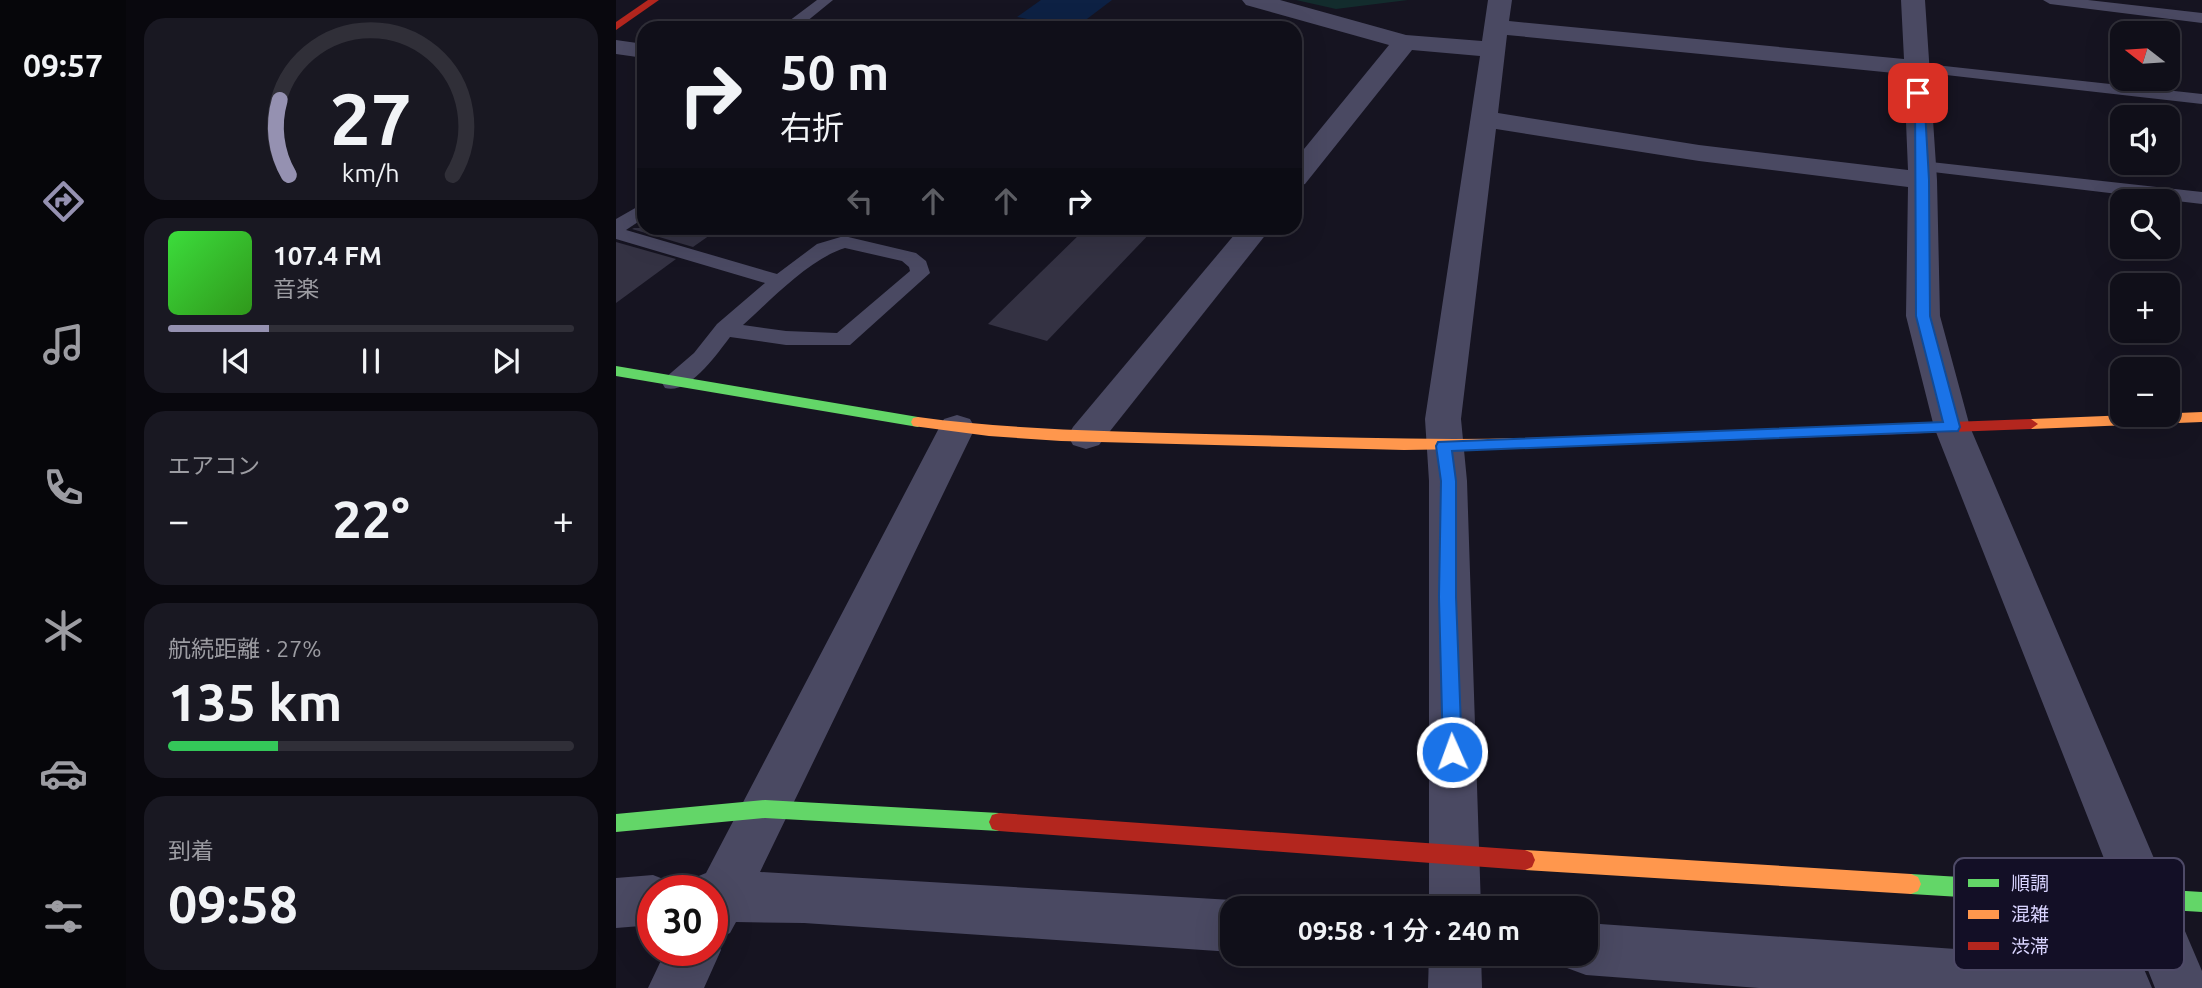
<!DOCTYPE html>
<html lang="ja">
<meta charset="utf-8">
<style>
body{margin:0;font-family:Ubuntu,"Noto Sans JP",sans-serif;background:#191822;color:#f1f3f6;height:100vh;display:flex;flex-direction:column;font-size:26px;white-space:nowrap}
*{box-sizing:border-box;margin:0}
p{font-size:23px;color:#9c9ca2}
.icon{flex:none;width:38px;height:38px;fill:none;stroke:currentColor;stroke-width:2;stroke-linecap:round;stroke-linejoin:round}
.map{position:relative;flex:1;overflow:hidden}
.drawer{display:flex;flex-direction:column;gap:18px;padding:18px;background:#09080e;width:490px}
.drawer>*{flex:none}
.banner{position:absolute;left:21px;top:21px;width:665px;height:214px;border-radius:21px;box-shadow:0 7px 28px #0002,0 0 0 2px #302f38;background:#100f19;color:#f1f3f6;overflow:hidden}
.needle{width:46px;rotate:287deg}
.buttons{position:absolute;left:1494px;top:21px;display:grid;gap:14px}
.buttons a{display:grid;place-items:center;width:70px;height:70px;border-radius:14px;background:#100f19;box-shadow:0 7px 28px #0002,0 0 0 2px #302f38;font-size:35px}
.speed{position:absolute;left:21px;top:875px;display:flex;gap:14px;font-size:35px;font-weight:700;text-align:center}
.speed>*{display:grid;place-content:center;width:91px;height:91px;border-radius:50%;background:#100f19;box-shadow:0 7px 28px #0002,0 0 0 2px #302f38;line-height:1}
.speed .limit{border:10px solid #d22;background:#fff;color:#111}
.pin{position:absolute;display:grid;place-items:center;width:60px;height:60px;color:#fff;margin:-30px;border-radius:14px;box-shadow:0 4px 10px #0006}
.me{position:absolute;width:77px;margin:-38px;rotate:358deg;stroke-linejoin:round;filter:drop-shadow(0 0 5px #0008)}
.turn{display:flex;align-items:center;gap:24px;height:147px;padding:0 28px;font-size:32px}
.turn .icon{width:91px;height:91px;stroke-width:2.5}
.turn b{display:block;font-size:49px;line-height:60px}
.lanes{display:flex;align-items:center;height:66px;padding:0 28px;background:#0003;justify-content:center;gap:35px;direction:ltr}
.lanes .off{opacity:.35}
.big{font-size:52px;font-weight:600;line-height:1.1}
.drawer .tile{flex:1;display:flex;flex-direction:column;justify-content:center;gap:10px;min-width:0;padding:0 24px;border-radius:21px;background:#191822}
.drawer .dial{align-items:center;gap:0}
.dial svg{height:182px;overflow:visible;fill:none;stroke:#302f38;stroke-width:7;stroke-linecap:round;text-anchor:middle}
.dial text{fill:#f1f3f6;stroke:none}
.song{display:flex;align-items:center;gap:21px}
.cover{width:84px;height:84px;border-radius:10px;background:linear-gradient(135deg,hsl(120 70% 55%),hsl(110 70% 35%))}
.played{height:7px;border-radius:4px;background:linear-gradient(90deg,#9591b1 25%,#302f38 25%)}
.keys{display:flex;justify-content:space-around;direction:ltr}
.heat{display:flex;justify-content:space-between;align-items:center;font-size:38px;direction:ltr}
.charge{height:10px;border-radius:5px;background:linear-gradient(90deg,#34c759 27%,#302f38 0)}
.trip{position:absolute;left:604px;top:896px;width:378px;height:70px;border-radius:21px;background:#100f19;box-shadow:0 7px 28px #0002,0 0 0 2px #302f38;font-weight:600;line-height:70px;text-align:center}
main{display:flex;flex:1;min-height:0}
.tabs{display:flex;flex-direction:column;width:126px;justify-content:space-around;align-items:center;background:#06060a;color:#9c9ca2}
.tabs .icon{width:49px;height:49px}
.tabs .selected{color:#9591b1}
.tabs b{font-size:32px;color:#f1f3f6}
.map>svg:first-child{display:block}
.green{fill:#132c2d}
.water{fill:#0d2144}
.building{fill:#343243}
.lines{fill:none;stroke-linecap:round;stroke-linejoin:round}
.lane{fill:#4a4962;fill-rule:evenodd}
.street{fill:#4a4962;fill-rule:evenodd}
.fast{fill:#63d668;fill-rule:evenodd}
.slow{fill:#ff974d;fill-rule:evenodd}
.jam{fill:#b3261e;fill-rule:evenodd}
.route{fill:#1a73e8;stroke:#114b97;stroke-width:2}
.key{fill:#130f26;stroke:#4e4a67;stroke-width:2}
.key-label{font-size:19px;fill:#d9d4ff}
</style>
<main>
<nav class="tabs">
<b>09:57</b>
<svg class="icon selected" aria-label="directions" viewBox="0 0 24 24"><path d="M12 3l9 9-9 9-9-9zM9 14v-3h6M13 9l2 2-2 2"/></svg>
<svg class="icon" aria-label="music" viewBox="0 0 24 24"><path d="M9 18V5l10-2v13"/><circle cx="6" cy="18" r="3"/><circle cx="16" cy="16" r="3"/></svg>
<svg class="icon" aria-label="phone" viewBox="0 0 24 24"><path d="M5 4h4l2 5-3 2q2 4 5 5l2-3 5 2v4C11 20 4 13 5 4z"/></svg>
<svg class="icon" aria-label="climate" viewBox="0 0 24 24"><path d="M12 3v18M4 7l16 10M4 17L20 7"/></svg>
<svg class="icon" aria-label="car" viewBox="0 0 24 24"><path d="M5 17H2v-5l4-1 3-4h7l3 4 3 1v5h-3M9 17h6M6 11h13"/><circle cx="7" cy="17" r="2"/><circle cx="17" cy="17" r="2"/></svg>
<svg class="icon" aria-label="filters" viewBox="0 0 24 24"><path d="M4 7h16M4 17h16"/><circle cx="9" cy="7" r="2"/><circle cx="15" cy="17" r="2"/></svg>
</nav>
<section class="drawer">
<div class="tile dial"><svg viewBox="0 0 100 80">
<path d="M14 69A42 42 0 1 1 86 69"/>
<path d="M14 69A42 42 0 0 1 10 36" stroke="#9591b1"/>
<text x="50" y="56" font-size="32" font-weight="700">27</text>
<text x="50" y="72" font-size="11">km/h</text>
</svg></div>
<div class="tile">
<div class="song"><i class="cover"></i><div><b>107.4 FM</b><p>音楽</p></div></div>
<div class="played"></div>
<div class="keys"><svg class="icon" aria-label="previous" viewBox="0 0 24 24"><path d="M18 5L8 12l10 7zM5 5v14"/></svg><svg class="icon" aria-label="pause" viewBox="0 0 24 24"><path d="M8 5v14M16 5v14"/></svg><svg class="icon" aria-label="next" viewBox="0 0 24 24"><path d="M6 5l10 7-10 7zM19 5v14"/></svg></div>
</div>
<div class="tile"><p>エアコン</p>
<div class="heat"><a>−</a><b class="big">22°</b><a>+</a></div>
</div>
<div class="tile"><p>航続距離 · 27%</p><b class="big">135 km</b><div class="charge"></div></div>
<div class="tile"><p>到着</p><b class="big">09:58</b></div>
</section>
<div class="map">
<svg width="1586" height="988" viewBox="0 0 1586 988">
<rect width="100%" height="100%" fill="#161421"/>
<path class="green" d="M 680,0 L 792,0 L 720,9 Z"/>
<path class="water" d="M 425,0 L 496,0 L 459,28 L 401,17 Z"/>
<g class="building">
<path d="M 18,228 L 104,228 L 77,247 L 16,229 Z"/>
<path d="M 470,228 L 539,228 L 431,341 L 372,324 Z"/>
<path d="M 0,242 L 60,259 L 0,303 Z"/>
</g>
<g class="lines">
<g class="lane">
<path d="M 201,0 L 217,0 L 190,22 L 203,28 L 173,27 L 170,24 L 173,21 Z"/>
<path d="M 1427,0 L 1472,0 L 1586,13 L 1586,23 L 1434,4 Z"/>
<path d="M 1301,63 L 1586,94 L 1586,104 L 1295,71 L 1293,68 L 1295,65 Z"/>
<path d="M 1306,161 L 1586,192 L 1586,204 L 1300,170 L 1297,166 L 1300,162 Z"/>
<path d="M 28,203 L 28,218 L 10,230 L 161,274 L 201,244 L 228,236 L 300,253 L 310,261 L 314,273 L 234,345 L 170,345 L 114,337 C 101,354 73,395 49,388 L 46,383 L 49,378 L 78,353 L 101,324 L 149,283 L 0,239 L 0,219 ZM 229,248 L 286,261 L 293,267 L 294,271 L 221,333 L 170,331 L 127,325 C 155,300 193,259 229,248 Z"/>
</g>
<g class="street">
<path d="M 626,0 L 664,0 L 790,35 L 866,41 L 872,0 L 896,0 L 893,21 L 1288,59 L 1285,0 L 1309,0 L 1321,180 L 1324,316 L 1354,427 L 1586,971 L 1586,988 L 1539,988 L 1318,427 L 1290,316 L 1292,187 L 1083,161 L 880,129 L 845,419 L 851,481 L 865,908 L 813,908 L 813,481 L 809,419 L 864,56 L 796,50 L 689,184 L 679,187 L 679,160 L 773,45 L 630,5 ZM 891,35 L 1288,74 L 1292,170 L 1083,145 L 882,113 Z"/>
<path d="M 0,40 L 28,44 L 28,58 L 0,54 Z"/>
<path d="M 624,228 L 655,228 L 483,445 L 470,449 L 457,445 L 452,436 L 457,427 Z"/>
<path d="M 341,415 L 354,419 L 359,428 L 144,872 L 616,900 L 635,908 L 616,908 L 616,952 L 188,923 L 120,922 L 114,933 L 101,939 L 105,950 L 88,988 L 32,988 L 50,950 L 96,950 L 96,891 L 73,891 L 78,878 L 90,873 L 323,428 L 328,419 Z"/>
<path d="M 37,875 L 55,882 L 59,891 L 37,891 L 37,925 L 0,928 L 0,878 Z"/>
<path d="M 970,923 L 1509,961 L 1528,969 L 1536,988 L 1143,988 L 970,975 L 951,968 L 946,954 L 970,954 Z"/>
<path d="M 813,954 L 865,954 L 866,988 L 812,988 Z"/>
</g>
<g class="fast">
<path d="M 0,366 L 302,417 L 309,422 L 302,427 L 0,376 Z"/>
<path d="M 149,800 L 383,813 L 390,815 L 393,822 L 390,829 L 383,831 L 149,818 L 0,832 L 0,814 Z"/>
<path d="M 1295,874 L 1586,892 L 1586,912 L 1295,894 L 1288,891 L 1285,884 L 1288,877 Z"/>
</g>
<g class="slow">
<path d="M 1586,412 L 1586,422 L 1415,429 L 1408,424 L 1415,419 Z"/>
<path d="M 302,417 C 397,430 493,431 589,434 C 695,436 801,441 908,438 L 916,443 L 908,448 L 788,450 L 445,441 L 373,436 L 297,426 L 295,422 L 297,418 Z"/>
<path d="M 909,850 L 1295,874 L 1302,877 L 1305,884 L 1302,891 L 1295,894 L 909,870 L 902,867 L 899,860 L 902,853 Z"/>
</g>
<g class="jam">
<path d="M 32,0 L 43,0 L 0,30 L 0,22 Z"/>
<path d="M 1415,419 L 1422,424 L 1415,429 L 908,448 L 900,443 L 908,438 Z"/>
<path d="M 383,813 L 909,850 L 916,853 L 919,860 L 916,867 L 909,870 L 383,831 L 376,829 L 373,822 L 376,815 Z"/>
</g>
</g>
<path class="route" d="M 1299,90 L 1308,93 L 1313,180 L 1314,316 L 1344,427 L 1342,431 L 836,451 L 840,481 L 840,597 L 846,752 L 843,759 L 836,761 L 830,759 L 827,752 L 823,597 L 825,481 L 820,446 L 822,442 L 1327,422 L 1300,316 Z"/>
<rect x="1338" y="858" width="230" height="112" rx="10" class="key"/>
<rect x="1352" y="879" width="31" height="8" fill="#63d668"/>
<rect x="1352" y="910" width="31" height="9" fill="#ff974d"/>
<rect x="1352" y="942" width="31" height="8" fill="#b3261e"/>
<g class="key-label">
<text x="1395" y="890">順調</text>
<text x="1395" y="921">混雑</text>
<text x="1395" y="953">渋滞</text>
</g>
</svg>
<div class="buttons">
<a><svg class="needle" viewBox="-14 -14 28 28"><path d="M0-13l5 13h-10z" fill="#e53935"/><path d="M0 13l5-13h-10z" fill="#9c9ca2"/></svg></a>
<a><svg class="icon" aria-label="sound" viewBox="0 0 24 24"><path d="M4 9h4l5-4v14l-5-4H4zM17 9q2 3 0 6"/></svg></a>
<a><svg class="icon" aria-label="search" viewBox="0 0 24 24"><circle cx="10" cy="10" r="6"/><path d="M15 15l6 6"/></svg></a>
<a>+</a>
<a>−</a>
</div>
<div class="speed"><div class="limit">30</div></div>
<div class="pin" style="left:1302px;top:93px;background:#d93025"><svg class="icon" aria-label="arrive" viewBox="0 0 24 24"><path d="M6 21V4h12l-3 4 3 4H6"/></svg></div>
<svg class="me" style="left:836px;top:752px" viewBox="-20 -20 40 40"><circle r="17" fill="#1a73e8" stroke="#fff" stroke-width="3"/><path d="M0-11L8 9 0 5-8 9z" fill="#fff"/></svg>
<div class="trip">09:58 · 1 分 · 240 m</div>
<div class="banner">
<div class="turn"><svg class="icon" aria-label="right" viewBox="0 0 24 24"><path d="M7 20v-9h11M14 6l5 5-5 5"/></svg><div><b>50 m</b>右折</div></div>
<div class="lanes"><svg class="icon off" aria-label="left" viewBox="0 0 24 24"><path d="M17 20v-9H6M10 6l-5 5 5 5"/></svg><svg class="icon off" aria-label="ahead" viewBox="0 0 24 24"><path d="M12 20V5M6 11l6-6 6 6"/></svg><svg class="icon off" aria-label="ahead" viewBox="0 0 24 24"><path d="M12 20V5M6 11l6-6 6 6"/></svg><svg class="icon" aria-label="right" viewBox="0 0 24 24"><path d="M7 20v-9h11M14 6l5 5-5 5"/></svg></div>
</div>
</div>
</main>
